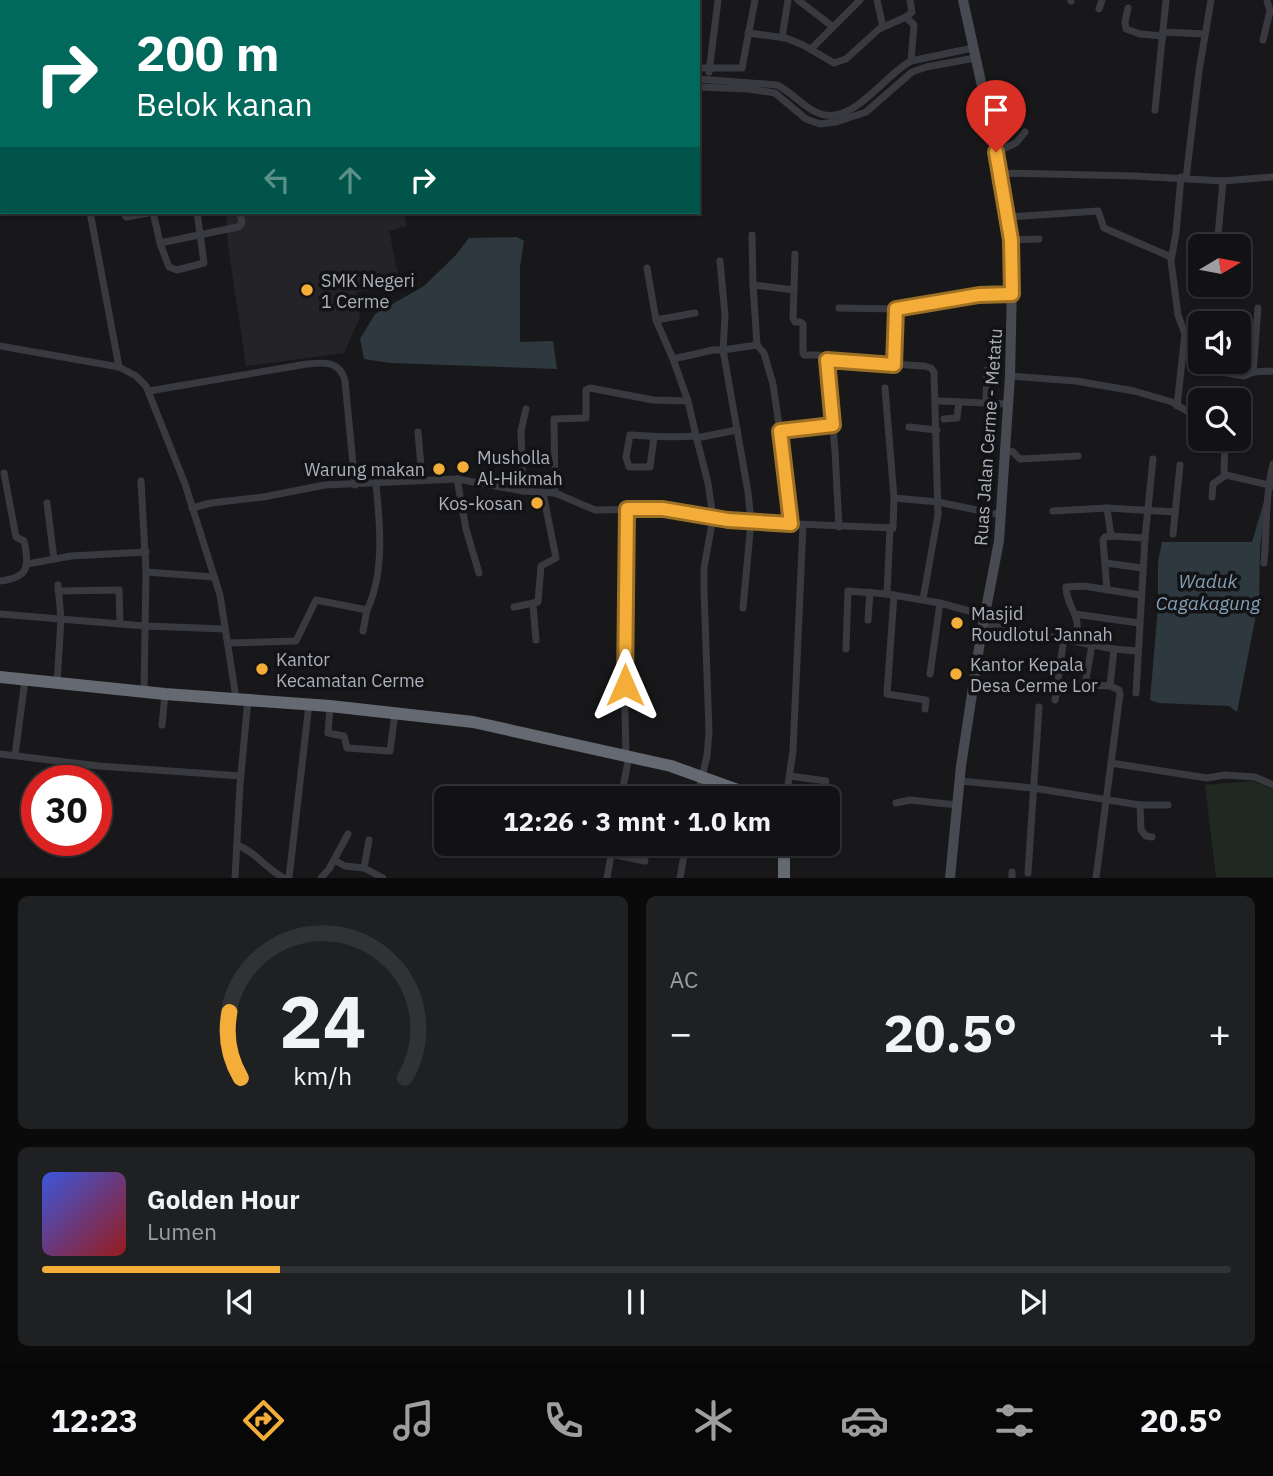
<!DOCTYPE html>
<html lang="id">
<meta charset="utf-8">
<style>
body{margin:0;font-family:"IBM Plex Sans",sans-serif;background:#1f2022;color:#f1f3f6;height:100vh;display:flex;flex-direction:column;font-size:26px;white-space:nowrap}
*{box-sizing:border-box;margin:0}
p{font-size:23px;color:#9c9ea0}
.icon{flex:none;width:38px;height:38px;fill:none;stroke:currentColor;stroke-width:2;stroke-linecap:round;stroke-linejoin:round}
.map{position:relative;height:878px;overflow:hidden}
.sheet{display:flex;flex-direction:column;gap:18px;padding:18px;background:#0a0a0b;flex:1}
.sheet>*{flex:none}
.guide{position:absolute;left:0px;top:0px;width:700px;height:214px;box-shadow:0 2px 5px #0004,0 0 0 2px #313234;background:#00695c;color:#fff;overflow:hidden}
.needle{width:46px;rotate:80deg}
.buttons{position:absolute;left:1188px;top:234px;display:grid;gap:14px}
.buttons a{display:grid;place-items:center;width:63px;height:63px;border-radius:10px;background:#121214;box-shadow:0 2px 5px #0004,0 0 0 2px #313234;font-size:35px}
.speed{position:absolute;left:21px;top:765px;display:flex;gap:14px;font-size:35px;font-weight:700;text-align:center}
.speed>*{display:grid;place-content:center;width:91px;height:91px;border-radius:50%;background:#121214;box-shadow:0 2px 5px #0004,0 0 0 2px #313234;line-height:1}
.speed .limit{border:10px solid #d22;background:#fff;color:#111}
.pin{position:absolute;display:grid;place-items:center;width:60px;height:60px;color:#fff;margin:-72px -30px;border-radius:50% 50% 50% 0;rotate:-45deg;box-shadow:0 0 7px #0007}
.pin .icon{rotate:45deg}
.me{position:absolute;width:77px;margin:-38px;rotate:0deg;stroke-linejoin:round;filter:drop-shadow(0 0 5px #0008)}
.turn{display:flex;align-items:center;gap:24px;height:147px;padding:0 21px;font-size:32px}
.turn .icon{width:91px;height:91px;stroke-width:2.5}
.turn b{display:block;font-size:49px;line-height:60px}
.lanes{display:flex;align-items:center;height:66px;padding:0 21px;background:#0003;justify-content:center;gap:35px;direction:ltr}
.lanes .off{opacity:.35}
.big{font-size:52px;font-weight:700;line-height:1.1}
.sheet .tile{flex:1;display:flex;flex-direction:column;justify-content:center;gap:10px;min-width:0;padding:0 24px;border-radius:10px;background:#1f2022}
.sheet .dial{align-items:center;gap:0}
.dial svg{height:182px;overflow:visible;fill:none;stroke:#313234;stroke-width:7;stroke-linecap:round;text-anchor:middle}
.dial text{fill:#f1f3f6;stroke:none}
.song{display:flex;align-items:center;gap:21px}
.cover{width:84px;height:84px;border-radius:10px;background:linear-gradient(135deg,hsl(230 70% 55%),hsl(0 70% 35%))}
.played{height:7px;border-radius:4px;background:linear-gradient(90deg,#f3ad38 20%,#313234 20%)}
.keys{display:flex;justify-content:space-around;direction:ltr}
.heat{display:flex;justify-content:space-between;align-items:center;font-size:38px;direction:ltr}
.sheet .tiles{flex:1;display:grid;gap:18px;grid-template-columns:1fr 1fr}
.tile:last-child{grid-column:span 2}
.trip{position:absolute;left:434px;top:786px;width:406px;height:70px;border-radius:10px;background:#121214;box-shadow:0 2px 5px #0004,0 0 0 2px #313234;font-weight:700;line-height:70px;text-align:center}
.tab-bar{display:flex;height:112px;justify-content:space-around;align-items:center;background:#070708;color:#9c9ea0}
.tab-bar .icon{width:49px;height:49px}
.tab-bar .on{color:#f3ad38}
.tab-bar b{font-size:32px;color:#f1f3f6}
.map>svg:first-child{display:block}
.built{fill:#242428}
.green{fill:#202921}
.water{fill:#2e383f}
.lines{fill:none;stroke-linecap:round;stroke-linejoin:round}
.street{stroke:#393a40;stroke-width:7}
.secondary{stroke:#474a50;stroke-width:10}
.highway{stroke:#656971;stroke-width:12}
.route-casing{stroke:#9e7024;stroke-width:18}
.route{stroke:#f3ad38;stroke-width:12}
.poi-dot{fill:#f3ad38;stroke:#131316;stroke-width:2.5}
.labels{text-anchor:middle;dominant-baseline:central;stroke-width:7;stroke-linejoin:round;paint-order:stroke}
.poi-label{font-size:18px;fill:#abb0ba;stroke:#131316;text-anchor:start}
.street-label{font-size:18px;fill:#abb0ba;stroke:#131316}
.water-label{font-size:19px;font-style:italic;fill:#829fb5;stroke:#131316}
</style>
<div class="map">
<svg width="1273" height="878" viewBox="0 0 1273 878">
<rect width="100%" height="100%" fill="#18181a"/>
<path class="built" d="M 226,212 L 404,212 L 407,226 L 389,231 L 401,287 L 356,292 L 360,317 L 344,353 L 246,366 L 228,245 Z"/>
<path class="green" d="M 1253,781 L 1273,790 L 1273,877 L 1216,877 L 1205,785 Z"/>
<g class="water">
<path d="M 517,237 L 524,241 L 520,267 L 520,342 L 553,341 L 557,369 L 390,363 L 364,359 L 360,339 L 375,314 L 424,286 L 455,256 L 469,238 Z"/>
<path d="M 1268,488 L 1260,548 L 1259,600 L 1237,712 L 1229,706 L 1159,703 L 1150,700 L 1158,607 L 1158,562 L 1162,542 L 1252,542 Z"/>
</g>
<g class="lines">
<g class="street">
<path d="M 56,0 L 56,2"/>
<path d="M 798,0 L 832,26"/>
<path d="M 877,0 L 883,27"/>
<path d="M 1071,1 L 1071,0"/>
<path d="M 598,2 L 598,0"/>
<path d="M 626,2 L 626,0"/>
<path d="M 653,2 L 653,0"/>
<path d="M 684,2 L 684,0"/>
<path d="M 1128,8 L 1125,22 L 1126,29 L 1140,34 L 1163,36"/>
<path d="M 1099,9 L 1102,0"/>
<path d="M 906,17 L 912,12 L 910,0"/>
<path d="M 1163,32 L 1205,34"/>
<path d="M 748,33 L 786,38 L 803,45 L 834,63 L 846,59 L 879,29 L 906,17 L 914,25 L 911,61"/>
<path d="M 782,38 L 788,0"/>
<path d="M 1263,40 L 1270,11 L 1267,0"/>
<path d="M 811,49 L 860,0"/>
<path d="M 698,68 L 742,68 L 755,0"/>
<path d="M 709,72 L 718,0"/>
<path d="M 698,79 L 777,85 C 792,92 803,107 818,113 C 852,128 886,73 911,61 L 973,48"/>
<path d="M 698,87 L 748,89 L 775,93 L 806,119 L 820,124 L 836,122 L 866,112 L 912,72 L 926,67 L 975,58"/>
<path d="M 0,90 L 2,90"/>
<path d="M 1155,110 L 1166,0"/>
<path d="M 1,138 L 2,139"/>
<path d="M 996,152 L 1016,143 L 1025,132"/>
<path d="M 1001,173 L 1135,176 L 1223,181 L 1273,177"/>
<path d="M 1186,178 L 1199,71 L 1211,0"/>
<path d="M 90,212 L 119,367"/>
<path d="M 123,212 L 126,217 L 154,212"/>
<path d="M 153,212 L 160,243 L 169,267 L 177,270 L 204,263 L 197,212"/>
<path d="M 1008,217 L 1098,211 L 1104,228 L 1171,257"/>
<path d="M 752,235 L 753,285"/>
<path d="M 1011,240 L 1039,239"/>
<path d="M 160,243 L 238,227 L 242,223 L 240,212"/>
<path d="M 1217,247 L 1223,181"/>
<path d="M 720,261 L 725,316 L 723,350 L 757,345"/>
<path d="M 794,290 L 795,254"/>
<path d="M 839,308 L 896,309 L 894,365"/>
<path d="M 896,309 L 964,297 L 1012,294"/>
<path d="M 656,320 L 695,313"/>
<path d="M 0,346 L 119,367 L 136,376 L 146,386 L 185,484 L 220,595 L 236,698"/>
<path d="M 673,359 L 713,350 L 723,350 L 748,492 L 751,522 L 743,608"/>
<path d="M 827,360 L 924,366 L 931,368 L 934,372 L 938,515 L 923,599"/>
<path d="M 1221,372 L 1244,376 L 1253,372 L 1273,371"/>
<path d="M 1253,372 L 1258,308"/>
<path d="M 1010,376 L 1076,381 L 1134,391 L 1172,402 L 1200,419"/>
<path d="M 149,391 L 307,364 C 325,362 340,361 345,381 L 355,485"/>
<path d="M 940,401 L 1008,404"/>
<path d="M 986,403 L 987,370"/>
<path d="M 1177,406 L 1185,334 L 1178,315 L 1171,261 L 1176,233 L 1181,177"/>
<path d="M 944,419 L 957,418 L 959,402"/>
<path d="M 909,427 L 937,430"/>
<path d="M 780,431 L 833,425"/>
<path d="M 418,432 L 422,479"/>
<path d="M 696,436 L 708,483 L 713,518 L 704,568 L 704,590 L 709,732 L 707,756 L 697,798"/>
<path d="M 654,437 L 650,467 L 629,467 L 626,457 L 630,435 C 652,436 673,438 696,436 L 688,401"/>
<path d="M 696,438 L 737,430"/>
<path d="M 1225,439 L 1224,472 L 1226,475 L 1273,486"/>
<path d="M 1005,450 L 1013,452 L 1020,459 L 1078,456"/>
<path d="M 457,479 L 466,529 L 479,573"/>
<path d="M 141,481 L 146,572 L 144,692"/>
<path d="M 523,491 L 521,431 L 526,409"/>
<path d="M 555,493 L 554,419 L 586,418 L 586,390 L 590,388 L 653,400 L 688,401 L 673,359 L 656,320 L 647,268"/>
<path d="M 1212,497 L 1213,484 L 1226,475"/>
<path d="M 894,498 L 938,502 L 1001,515"/>
<path d="M 47,503 L 54,559"/>
<path d="M 192,508 L 211,503 L 263,497 L 325,485 L 457,479 L 523,491 L 555,493 L 595,510 L 663,509 L 751,522 L 893,528 L 894,498 L 885,388"/>
<path d="M 1107,508 L 1175,512"/>
<path d="M 1053,511 L 1107,508 L 1111,536 L 1105,537 L 1103,540 L 1107,590"/>
<path d="M 791,524 L 787,481 L 773,384 L 764,353 L 757,345 L 753,285 L 794,290 L 793,318 L 795,322 L 800,322 L 803,324 L 803,353 L 804,355 L 819,355 L 827,360 L 835,451 L 839,527"/>
<path d="M 890,528 L 887,594 L 940,603 L 984,615"/>
<path d="M 1173,534 L 1180,465"/>
<path d="M 1111,536 L 1145,538 L 1136,693"/>
<path d="M 1145,538 L 1153,459"/>
<path d="M 1106,563 L 1142,568"/>
<path d="M 1264,563 C 1267,530 1265,496 1273,464"/>
<path d="M 27,564 L 71,556 L 146,552"/>
<path d="M 146,572 L 214,577"/>
<path d="M 0,581 C 28,578 30,567 24,541 L 16,537 L 4,473"/>
<path d="M 58,591 L 119,590 L 120,624"/>
<path d="M 894,595 L 887,694 L 926,700 L 925,709"/>
<path d="M 533,605 L 536,640"/>
<path d="M 514,607 L 538,602 L 541,566 L 556,558 L 543,493"/>
<path d="M 0,614 L 145,626 L 225,629"/>
<path d="M 1075,614 L 1139,623"/>
<path d="M 868,620 L 870,592"/>
<path d="M 983,624 L 1114,649 L 1137,651"/>
<path d="M 363,631 L 367,610"/>
<path d="M 1074,641 C 1084,614 1067,611 1066,587 L 1084,586 L 1140,595"/>
<path d="M 228,643 L 296,641 L 316,600 L 367,610 C 385,573 380,523 376,484"/>
<path d="M 1092,645 L 1085,685 L 1110,686"/>
<path d="M 846,649 L 848,591 L 887,594"/>
<path d="M 930,674 L 940,603"/>
<path d="M 57,684 L 61,619 L 58,585"/>
<path d="M 1057,686 L 1085,685"/>
<path d="M 1055,700 L 1064,638"/>
<path d="M 330,706 L 328,733 L 344,736 L 347,748 L 390,751 L 395,713"/>
<path d="M 162,725 L 165,694"/>
<path d="M 0,754 L 99,766 L 241,776"/>
<path d="M 15,755 L 25,680"/>
<path d="M 626,755 L 624,670 L 627,509"/>
<path d="M 1111,763 L 1207,778 L 1225,775 L 1255,777 L 1273,785"/>
<path d="M 790,776 L 826,781"/>
<path d="M 960,781 L 1033,788 L 1140,805 L 1168,805"/>
<path d="M 621,798 L 629,756"/>
<path d="M 786,798 L 793,751 L 803,525"/>
<path d="M 896,803 L 910,800 L 957,805"/>
<path d="M 1140,805 L 1141,830 L 1146,836 L 1152,837"/>
<path d="M 237,845 C 256,852 265,868 284,878"/>
<path d="M 611,854 L 645,861"/>
<path d="M 334,860 L 345,866 L 364,868 L 369,840"/>
<path d="M 364,868 L 383,878"/>
<path d="M 1012,872 L 1012,878"/>
<path d="M 1028,873 L 1039,707"/>
<path d="M 235,878 L 240,785 L 248,699"/>
<path d="M 289,878 L 309,704"/>
<path d="M 321,878 L 329,869 L 348,834"/>
<path d="M 607,878 L 613,844"/>
<path d="M 680,878 L 686,844"/>
<path d="M 1096,878 L 1120,694 L 1119,690 L 1110,686 L 1114,649"/>
</g>
<path class="secondary" d="M 950,878 L 961,766 L 981,635 L 999,541 L 1010,376 L 1012,285 L 1011,240 L 1001,173 L 963,0"/>
<g class="highway">
<path d="M 0,677 L 165,694 L 330,706 L 473,722 L 671,766 L 760,798"/>
<path d="M 784,878 L 784,844"/>
</g>
</g>
<g class="lines">
<g class="route-casing">
<path id="route" d="M 625,685 L 627,509 L 663,509 L 728,520 L 791,524 L 780,431 L 833,425 L 827,360 L 894,365 L 896,309 L 979,295 L 1012,294 L 1011,240 L 996,152"/>
</g>
<use href="#route" class="route"/>
</g>
<g class="poi-dot">
<circle cx="307" cy="290" r="7"/>
<circle cx="463" cy="467" r="7"/>
<circle cx="439" cy="469" r="7"/>
<circle cx="537" cy="503" r="7"/>
<circle cx="957" cy="623" r="7"/>
<circle cx="262" cy="669" r="7"/>
<circle cx="956" cy="674" r="7"/>
</g>
<g class="labels">
<g class="poi-label">
<text x="321" y="280">SMK Negeri<tspan x="321" dy="21">1 Cerme</tspan></text>
<text x="477" y="457">Musholla<tspan x="477" dy="21">Al-Hikmah</tspan></text>
<text x="425" y="469" text-anchor="end">Warung makan</text>
<text x="523" y="503" text-anchor="end">Kos-kosan</text>
<text x="971" y="613">Masjid<tspan x="971" dy="21">Roudlotul Jannah</tspan></text>
<text x="276" y="659">Kantor<tspan x="276" dy="21">Kecamatan Cerme</tspan></text>
<text x="970" y="664">Kantor Kepala<tspan x="970" dy="21">Desa Cerme Lor</tspan></text>
</g>
<g class="street-label">
<text transform="translate(988 437) rotate(-86)">Ruas Jalan Cerme - Metatu</text>
</g>
<g class="water-label">
<text x="1208" y="581">Waduk<tspan x="1208" dy="22">Cagakagung</tspan></text>
</g>
</g>
</svg>
<div class="buttons">
<a><svg class="needle" viewBox="-14 -14 28 28"><path d="M0-13l5 13h-10z" fill="#e53935"/><path d="M0 13l5-13h-10z" fill="#9c9ea0"/></svg></a>
<a><svg class="icon" aria-label="sound" viewBox="0 0 24 24"><path d="M4 9h4l5-4v14l-5-4H4zM17 9q2 3 0 6"/></svg></a>
<a><svg class="icon" aria-label="search" viewBox="0 0 24 24"><circle cx="10" cy="10" r="6"/><path d="M15 15l6 6"/></svg></a>
</div>
<div class="speed"><div class="limit">30</div></div>
<div class="pin" style="left:996px;top:152px;background:#d93025"><svg class="icon" aria-label="arrive" viewBox="0 0 24 24"><path d="M6 21V4h12l-3 4 3 4H6"/></svg></div>
<svg class="me" style="left:625px;top:685px" viewBox="-20 -20 40 40"><path d="M0-17L14 15 0 8-14 15z" fill="#f3ad38" stroke="#fff" stroke-width="4"/></svg>
<div class="trip">12:26 · 3 mnt · 1.0 km</div>
<div class="guide">
<div class="turn"><svg class="icon" aria-label="right" viewBox="0 0 24 24"><path d="M7 20v-9h11M14 6l5 5-5 5"/></svg><div><b>200 m</b>Belok kanan</div></div>
<div class="lanes"><svg class="icon off" aria-label="left" viewBox="0 0 24 24"><path d="M17 20v-9H6M10 6l-5 5 5 5"/></svg><svg class="icon off" aria-label="ahead" viewBox="0 0 24 24"><path d="M12 20V5M6 11l6-6 6 6"/></svg><svg class="icon" aria-label="right" viewBox="0 0 24 24"><path d="M7 20v-9h11M14 6l5 5-5 5"/></svg></div>
</div>
</div>
<section class="sheet">
<div class="tiles">
<div class="tile dial"><svg viewBox="0 0 100 80">
<path d="M14 69A42 42 0 1 1 86 69"/>
<path d="M14 69A42 42 0 0 1 9 40" stroke="#f3ad38"/>
<text x="50" y="56" font-size="32" font-weight="700">24</text>
<text x="50" y="72" font-size="11">km/h</text>
</svg></div>
<div class="tile"><p>AC</p>
<div class="heat"><a>−</a><b class="big">20.5°</b><a>+</a></div>
</div>
<div class="tile">
<div class="song"><i class="cover"></i><div><b>Golden Hour</b><p>Lumen</p></div></div>
<div class="played"></div>
<div class="keys"><svg class="icon" aria-label="previous" viewBox="0 0 24 24"><path d="M18 5L8 12l10 7zM5 5v14"/></svg><svg class="icon" aria-label="pause" viewBox="0 0 24 24"><path d="M8 5v14M16 5v14"/></svg><svg class="icon" aria-label="next" viewBox="0 0 24 24"><path d="M6 5l10 7-10 7zM19 5v14"/></svg></div>
</div>
</div>
</section>
<nav class="tab-bar">
<b>12:23</b>
<svg class="icon on" aria-label="directions" viewBox="0 0 24 24"><path d="M12 3l9 9-9 9-9-9zM9 14v-3h6M13 9l2 2-2 2"/></svg>
<svg class="icon" aria-label="music" viewBox="0 0 24 24"><path d="M9 18V5l10-2v13"/><circle cx="6" cy="18" r="3"/><circle cx="16" cy="16" r="3"/></svg>
<svg class="icon" aria-label="phone" viewBox="0 0 24 24"><path d="M5 4h4l2 5-3 2q2 4 5 5l2-3 5 2v4C11 20 4 13 5 4z"/></svg>
<svg class="icon" aria-label="climate" viewBox="0 0 24 24"><path d="M12 3v18M4 7l16 10M4 17L20 7"/></svg>
<svg class="icon" aria-label="car" viewBox="0 0 24 24"><path d="M5 17H2v-5l4-1 3-4h7l3 4 3 1v5h-3M9 17h6M6 11h13"/><circle cx="7" cy="17" r="2"/><circle cx="17" cy="17" r="2"/></svg>
<svg class="icon" aria-label="filters" viewBox="0 0 24 24"><path d="M4 7h16M4 17h16"/><circle cx="9" cy="7" r="2"/><circle cx="15" cy="17" r="2"/></svg>
<b>20.5°</b>
</nav>
